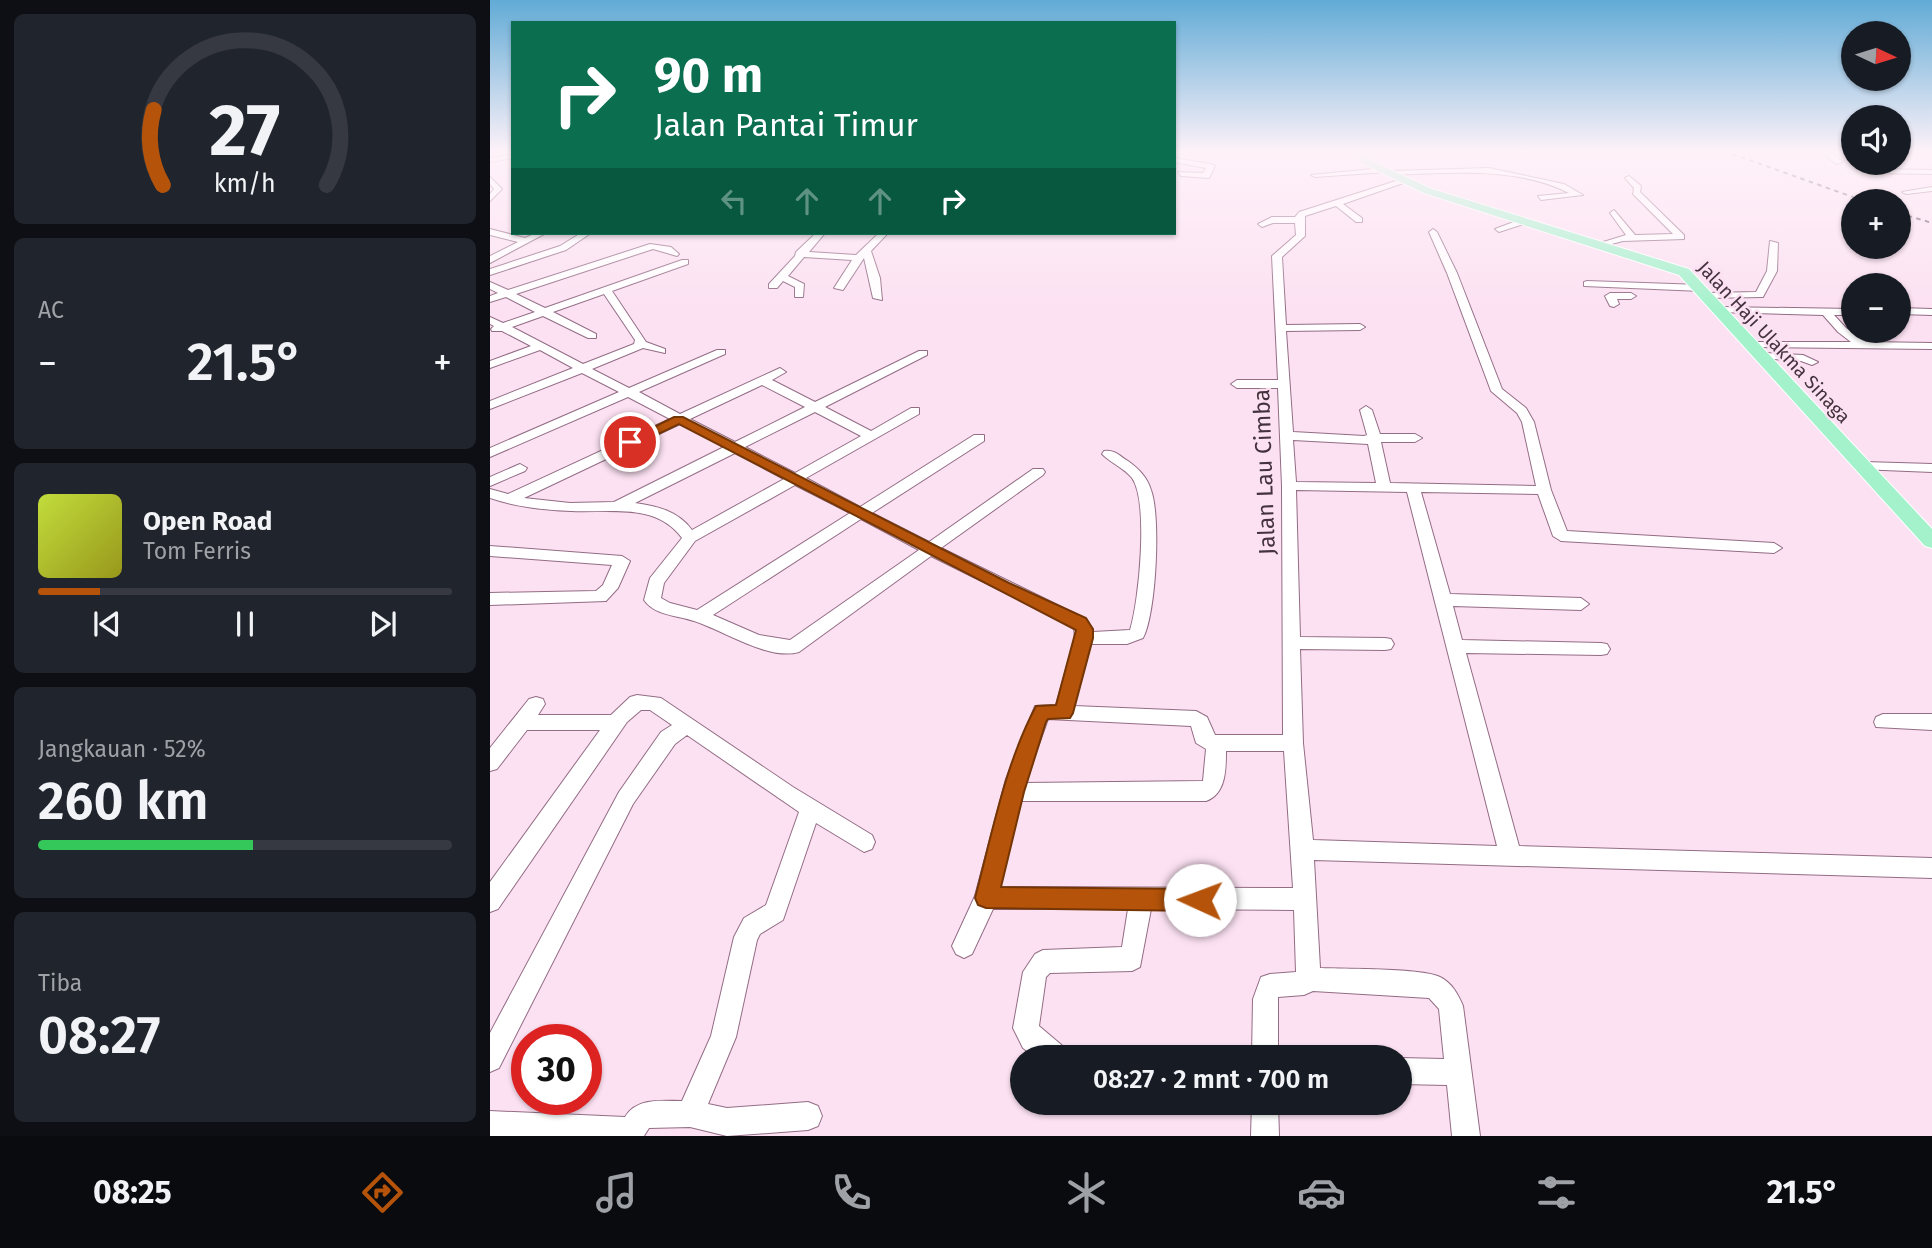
<!DOCTYPE html>
<html lang="id">
<meta charset="utf-8">
<style>
body{margin:0;font-family:"Fira Sans",sans-serif;background:#20242c;color:#f1f3f6;height:100vh;display:flex;flex-direction:column;font-size:26px;white-space:nowrap}
*{box-sizing:border-box;margin:0}
p{font-size:23px;color:#9ea1a6}
.icon{flex:none;width:38px;height:38px;fill:none;stroke:currentColor;stroke-width:2;stroke-linecap:round;stroke-linejoin:round}
.map{position:relative;flex:1;overflow:hidden}
.details{display:flex;flex-direction:column;gap:14px;padding:14px;background:#0d0f14;width:490px}
.details>*{flex:none}
.banner{position:absolute;left:21px;top:21px;width:665px;height:214px;border-radius:0px;box-shadow:0 2px 5px #0004;background:#0b6e4f;color:#fff;overflow:hidden}
.needle{width:46px;rotate:94deg}
.controls{position:absolute;left:1351px;top:21px;display:grid;gap:14px}
.controls a{display:grid;place-items:center;width:70px;height:70px;border-radius:50%;background:#171b24;box-shadow:0 2px 5px #0004;font-size:35px}
.speed{position:absolute;left:21px;top:1024px;display:flex;gap:14px;font-size:35px;font-weight:700;text-align:center}
.speed>*{display:grid;place-content:center;width:91px;height:91px;border-radius:50%;background:#171b24;box-shadow:0 2px 5px #0004;line-height:1}
.speed .limit{border:10px solid #d22;background:#fff;color:#111}
.pin{position:absolute;display:grid;place-items:center;width:60px;height:60px;color:#fff;margin:-30px;border:4px solid #fff;border-radius:50%;box-shadow:0 2px 7px #0007}
.me{position:absolute;width:77px;margin:-38px;rotate:272deg;stroke-linejoin:round;filter:drop-shadow(0 0 5px #0008)}
.turn{display:flex;align-items:center;gap:24px;height:147px;padding:0 28px;font-size:32px}
.turn .icon{width:91px;height:91px;stroke-width:2.5}
.turn b{display:block;font-size:49px;line-height:60px}
.lanes{display:flex;align-items:center;height:66px;padding:0 28px;background:#0003;justify-content:center;gap:35px;direction:ltr}
.lanes .off{opacity:.35}
.big{font-size:52px;font-weight:600;line-height:1.1}
.details .tile{flex:1;display:flex;flex-direction:column;justify-content:center;gap:10px;min-width:0;padding:0 24px;border-radius:10px;background:#20242c}
.details .dial{align-items:center;gap:0}
.dial svg{height:182px;overflow:visible;fill:none;stroke:#363941;stroke-width:7;stroke-linecap:round;text-anchor:middle}
.dial text{fill:#f1f3f6;stroke:none}
.song{display:flex;align-items:center;gap:21px}
.cover{width:84px;height:84px;border-radius:10px;background:linear-gradient(135deg,hsl(70 70% 55%),hsl(60 70% 35%))}
.played{height:7px;border-radius:4px;background:linear-gradient(90deg,#b45309 15%,#363941 15%)}
.keys{display:flex;justify-content:space-around;direction:ltr}
.heat{display:flex;justify-content:space-between;align-items:center;font-size:38px;direction:ltr}
.charge{height:10px;border-radius:5px;background:linear-gradient(90deg,#34c759 52%,#363941 0)}
.trip{position:absolute;left:520px;top:1045px;width:402px;height:70px;border-radius:35px;background:#171b24;box-shadow:0 2px 5px #0004;font-weight:600;line-height:70px;text-align:center}
.menu{display:flex;height:112px;justify-content:space-around;align-items:center;background:#090b0e;color:#9ea1a6}
.menu .icon{width:49px;height:49px}
.menu .active{color:#b45309}
.menu b{font-size:32px;color:#f1f3f6}
main{display:flex;flex:1;min-height:0}
.map>svg:first-child{display:block}
.lines{fill:none;stroke-linecap:round;stroke-linejoin:round}
.minor-casing{stroke:#936c85;stroke-width:2}
.major-casing{stroke:#fff;stroke-width:2}
.minor{fill:#fff;fill-rule:evenodd}
.major{fill:#a4f2cc;fill-rule:evenodd}
.rail{stroke:#624f5b;stroke-width:2;stroke-dasharray:4.5 4.5;stroke-linecap:butt}
.route{fill:#b45309;stroke:#753606;stroke-width:2}
.labels{text-anchor:middle;dominant-baseline:central;stroke-width:5;stroke-linejoin:round;paint-order:stroke}
.far-street-label{font-size:19px;fill:#44333e;stroke:#fce1f2}
.street-label{font-size:23px;fill:#44333e;stroke:#fce1f2}
</style>
<main>
<section class="details">
<div class="tile dial"><svg viewBox="0 0 100 80">
<path d="M14 69A42 42 0 1 1 86 69"/>
<path d="M14 69A42 42 0 0 1 10 36" stroke="#b45309"/>
<text x="50" y="56" font-size="32" font-weight="700">27</text>
<text x="50" y="72" font-size="11">km/h</text>
</svg></div>
<div class="tile"><p>AC</p>
<div class="heat"><a>−</a><b class="big">21.5°</b><a>+</a></div>
</div>
<div class="tile">
<div class="song"><i class="cover"></i><div><b>Open Road</b><p>Tom Ferris</p></div></div>
<div class="played"></div>
<div class="keys"><svg class="icon" aria-label="previous" viewBox="0 0 24 24"><path d="M18 5L8 12l10 7zM5 5v14"/></svg><svg class="icon" aria-label="pause" viewBox="0 0 24 24"><path d="M8 5v14M16 5v14"/></svg><svg class="icon" aria-label="next" viewBox="0 0 24 24"><path d="M6 5l10 7-10 7zM19 5v14"/></svg></div>
</div>
<div class="tile"><p>Jangkauan · 52%</p><b class="big">260 km</b><div class="charge"></div></div>
<div class="tile"><p>Tiba</p><b class="big">08:27</b></div>
</section>
<div class="map">
<svg width="1442" height="1136" viewBox="0 0 1442 1136">
<rect width="100%" height="100%" fill="#fce1f2"/>
<g class="lines">
<g class="minor-casing">
<g id="minor">
<path d="M 1331,151 L 1340,151 L 1353,162 L 1346,164 Z"/>
<path d="M 23,154 L 23,158 L 0,162 L 0,158 Z"/>
<path d="M 684,158 L 721,164 L 725,166 L 719,178 L 691,176 L 688,172 L 713,173 L 716,168 L 684,162 Z"/>
<path d="M 893,168 L 896,172 L 825,177 L 821,175 Z"/>
<path d="M 999,168 L 1074,184 L 1093,195 L 1051,200 L 1048,196 L 1079,193 C 1026,166 960,173 902,175 L 898,173 L 902,171 Z"/>
<path d="M 1384,169 L 1442,170 L 1442,174 L 1381,173 Z"/>
<path d="M 1139,176 L 1151,186 L 1150,192 L 1194,235 L 1194,239 L 1133,241 L 1110,247 L 1110,243 L 1136,235 L 1120,213 L 1124,210 L 1145,235 L 1183,234 L 1143,194 L 1144,188 L 1135,178 Z"/>
<path d="M 0,177 L 12,189 L 0,201 L 0,194 L 4,189 L 0,184 Z"/>
<path d="M 912,179 L 919,181 L 853,204 L 872,218 L 872,222 L 866,222 L 846,206 L 815,216 L 815,236 L 792,257 L 796,325 L 870,324 L 875,327 L 870,330 L 796,331 L 803,432 L 874,436 L 877,435 L 870,410 L 876,406 L 882,410 L 890,434 L 925,434 L 932,438 L 925,442 L 891,442 L 900,483 L 1046,486 L 1032,422 L 1027,413 L 1001,391 L 957,273 L 939,232 L 943,229 L 947,232 L 967,273 L 1012,389 L 1036,408 L 1044,422 L 1061,490 L 1077,531 L 1284,543 L 1292,548 L 1284,553 L 1071,541 L 1063,536 L 1048,494 L 931,492 L 960,594 L 1091,598 L 1099,604 L 1091,610 L 963,606 L 972,640 L 1111,643 L 1117,644 L 1120,649 L 1117,654 L 1111,655 L 976,653 L 1029,846 L 1442,858 L 1442,878 L 824,860 L 830,968 C 853,969 933,968 950,977 C 962,983 968,994 973,1006 L 990,1136 L 962,1136 L 957,1085 L 910,1084 L 910,1058 L 954,1059 L 949,1009 L 939,998 L 823,991 L 814,995 L 788,997 L 788,1057 L 762,1057 L 763,999 L 771,977 L 780,974 L 806,972 L 804,910 L 661,909 L 650,967 L 642,971 L 560,973 L 556,977 L 549,1026 L 575,1048 L 579,1057 L 545,1057 L 533,1048 L 523,1028 L 533,972 L 545,954 L 553,950 L 632,947 L 638,909 L 503,909 L 482,954 L 474,958 L 466,954 L 462,946 L 485,896 L 516,779 L 545,706 L 566,705 L 585,638 L 584,627 L 441,556 L 309,652 C 278,661 233,630 204,621 C 187,615 165,616 154,600 L 160,578 L 192,538 C 166,502 119,513 81,511 C 54,510 26,507 0,498 L 0,489 L 18,494 L 180,419 L 138,397 L 0,457 L 0,448 L 129,392 L 92,373 L 0,409 L 0,401 L 83,368 L 50,350 L 0,368 L 0,361 L 41,346 L 12,331 L 2,331 L 1,329 L 4,326 L 0,324 L 0,317 L 13,323 L 45,312 L 16,297 L 0,302 L 0,296 L 8,293 L 0,289 L 0,282 L 18,290 L 160,244 L 181,247 L 189,254 L 187,256 L 163,249 L 26,294 L 55,308 L 192,260 L 198,260 L 198,264 L 122,291 L 156,342 L 175,349 L 175,353 L 153,348 L 102,369 L 139,388 L 227,350 L 235,350 L 235,354 L 149,392 L 190,414 L 290,368 L 296,372 L 282,380 L 325,402 L 429,351 L 437,351 L 437,355 L 335,407 L 381,431 L 421,408 L 429,408 L 429,414 L 316,478 L 370,507 L 484,435 L 494,435 L 494,441 L 382,513 L 439,542 L 543,469 L 553,469 L 555,472 L 553,475 L 451,548 L 596,619 L 603,632 L 640,630 C 649,602 659,502 642,478 C 634,468 621,463 612,454 L 614,451 C 624,449 630,456 638,461 C 649,469 657,477 661,490 C 671,516 666,615 653,638 L 637,644 L 601,644 L 584,706 L 706,711 L 717,717 L 725,735 L 793,735 L 792,486 L 788,388 L 747,388 L 741,384 L 747,380 L 788,380 L 782,256 L 806,235 L 805,223 L 783,223 L 772,227 L 768,224 L 782,217 L 805,217 L 809,212 ZM 114,294 L 145,340 L 144,344 L 93,364 L 22,327 L 53,316 L 98,338 L 106,338 L 106,334 L 63,312 ZM 272,385 L 315,407 L 245,442 L 200,419 ZM 325,412 L 371,436 L 305,473 L 255,447 ZM 190,424 L 234,447 L 124,502 L 80,503 L 34,498 ZM 803,440 L 878,444 L 886,483 L 806,482 ZM 245,453 L 294,479 L 202,530 C 188,511 167,506 145,503 ZM 305,485 L 360,513 L 207,610 L 180,603 L 171,598 L 174,583 L 205,541 ZM 806,490 L 917,492 L 1007,846 L 823,840 L 813,743 L 810,649 L 895,650 L 901,649 L 904,644 L 901,639 L 895,638 L 810,637 ZM 371,519 L 429,550 L 300,640 L 269,635 L 223,615 ZM 558,719 L 701,726 L 706,743 L 716,749 L 713,781 L 535,783 ZM 736,751 L 794,751 L 803,888 L 510,887 L 531,801 L 716,801 C 736,794 736,769 736,751 Z"/>
<path d="M 1442,187 L 1442,191 L 1416,194 L 1412,192 Z"/>
<path d="M 1034,218 L 1038,221 L 1037,223 L 1009,232 L 1005,229 Z"/>
<path d="M 0,229 L 35,238 L 46,233 L 56,233 L 0,263 L 0,256 L 28,242 L 0,235 Z"/>
<path d="M 91,233 L 101,233 L 76,250 L 0,275 L 0,269 L 70,246 Z"/>
<path d="M 326,233 L 335,233 L 319,252 L 366,255 L 389,233 L 398,233 L 381,251 L 390,278 L 392,300 L 383,298 L 374,258 L 353,290 L 344,288 L 362,260 L 314,257 L 298,276 L 314,284 L 313,297 L 305,297 L 305,287 L 293,281 L 287,288 L 279,288 L 279,284 L 305,256 L 306,252 Z"/>
<path d="M 1280,241 L 1288,243 L 1287,271 L 1273,297 L 1214,298 L 1213,296 L 1218,293 L 1266,292 L 1277,271 Z"/>
<path d="M 1097,281 L 1211,285 L 1216,288 L 1211,291 L 1094,286 L 1094,282 Z"/>
<path d="M 1120,293 L 1141,293 L 1146,296 L 1141,299 L 1127,299 L 1129,304 L 1124,307 L 1120,306 L 1115,296 Z"/>
<path d="M 1231,307 L 1363,309 L 1363,315 L 1344,315 L 1356,328 L 1376,342 L 1442,343 L 1442,349 L 1262,347 L 1256,344 L 1258,342 L 1361,342 L 1348,332 L 1333,315 L 1227,312 L 1226,310 Z"/>
<path d="M 1409,308 L 1442,309 L 1442,315 L 1409,314 Z"/>
<path d="M 1274,353 L 1313,355 L 1328,362 L 1322,365 L 1311,361 L 1270,358 L 1268,356 Z"/>
<path d="M 1374,462 L 1442,464 L 1442,472 L 1369,469 L 1367,466 Z"/>
<path d="M 30,464 L 37,468 L 35,471 L 0,486 L 0,477 Z"/>
<path d="M 0,546 L 132,556 L 140,561 L 128,588 L 116,601 L 0,605 L 0,593 L 106,591 L 113,585 L 122,565 L 0,556 Z"/>
<path d="M 147,695 L 171,698 L 303,787 L 382,835 L 385,842 L 382,849 L 374,852 L 326,823 L 293,920 L 270,934 L 267,940 L 246,1037 L 218,1104 L 237,1108 L 318,1102 L 328,1106 L 332,1116 L 328,1126 L 318,1130 L 237,1136 L 200,1127 L 159,1128 L 154,1136 L 0,1136 L 0,1111 L 135,1117 C 147,1097 172,1101 192,1101 L 221,1036 L 244,937 L 254,918 L 276,905 L 309,812 L 197,735 L 185,744 L 143,804 L 9,1068 L 0,1072 L 0,1033 L 129,792 L 171,732 L 182,725 L 160,710 L 151,710 L 137,722 L 8,909 L 0,912 L 0,882 L 110,730 L 37,730 L 7,769 L 0,771 L 0,748 L 39,699 L 46,697 L 53,699 L 55,704 L 48,715 L 121,715 L 140,697 Z"/>
<path d="M 1393,714 L 1442,714 L 1442,730 L 1386,727 L 1384,722 L 1386,717 Z"/>
<path d="M 762,1102 L 788,1102 L 789,1136 L 761,1136 Z"/>
</g>
</g>
<g class="major-casing">
<path id="major" d="M 865,151 L 875,151 L 880,160 L 942,189 L 1199,269 L 1442,529 L 1442,548 L 1435,546 L 1189,275 L 934,193 L 873,164 Z"/>
</g>
<use href="#minor" class="minor"/>
<use href="#major" class="major"/>
<g class="rail">
<path d="M 1234,151 L 1374,201"/>
<path d="M 1409,213 L 1442,223"/>
</g>
</g>
<linearGradient id="sky" x2="0" y2="1"><stop stop-color="#61abd6"/><stop offset="0.49" stop-color="#fef2f9"/><stop offset="1" stop-color="#fef2f9" stop-opacity="0"/></linearGradient>
<rect width="1442" height="310" fill="url(#sky)"/>
<path class="route" d="M 184,417 L 193,417 L 519,583 L 596,618 L 603,629 L 603,638 L 583,713 L 580,718 L 558,719 L 556,722 L 534,792 L 511,887 L 710,889 L 718,892 L 721,900 L 718,908 L 710,911 L 496,908 L 488,905 L 485,898 C 502,834 515,764 546,706 L 566,705 L 586,630 L 189,424 L 145,445 L 134,442 Z"/>
<g class="labels">
<g class="far-street-label">
<text transform="translate(1284 342) rotate(47)">Jalan Haji Ulakma Sinaga</text>
</g>
<g class="street-label">
<text transform="translate(774 472) rotate(-92)">Jalan Lau Cimba</text>
</g>
</g>
</svg>
<div class="controls">
<a><svg class="needle" viewBox="-14 -14 28 28"><path d="M0-13l5 13h-10z" fill="#e53935"/><path d="M0 13l5-13h-10z" fill="#9ea1a6"/></svg></a>
<a><svg class="icon" aria-label="sound" viewBox="0 0 24 24"><path d="M4 9h4l5-4v14l-5-4H4zM17 9q2 3 0 6"/></svg></a>
<a>+</a>
<a>−</a>
</div>
<div class="speed"><div class="limit">30</div></div>
<div class="pin" style="left:140px;top:442px;background:#d93025"><svg class="icon" aria-label="arrive" viewBox="0 0 24 24"><path d="M6 21V4h12l-3 4 3 4H6"/></svg></div>
<svg class="me" style="left:710px;top:900px" viewBox="-20 -20 40 40"><circle r="19" fill="#fff"/><path d="M0-13L10 11 0 6-10 11z" fill="#b45309"/></svg>
<div class="trip">08:27 · 2 mnt · 700 m</div>
<div class="banner">
<div class="turn"><svg class="icon" aria-label="right" viewBox="0 0 24 24"><path d="M7 20v-9h11M14 6l5 5-5 5"/></svg><div><b>90 m</b>Jalan Pantai Timur</div></div>
<div class="lanes"><svg class="icon off" aria-label="left" viewBox="0 0 24 24"><path d="M17 20v-9H6M10 6l-5 5 5 5"/></svg><svg class="icon off" aria-label="ahead" viewBox="0 0 24 24"><path d="M12 20V5M6 11l6-6 6 6"/></svg><svg class="icon off" aria-label="ahead" viewBox="0 0 24 24"><path d="M12 20V5M6 11l6-6 6 6"/></svg><svg class="icon" aria-label="right" viewBox="0 0 24 24"><path d="M7 20v-9h11M14 6l5 5-5 5"/></svg></div>
</div>
</div>
</main>
<nav class="menu">
<b>08:25</b>
<svg class="icon active" aria-label="directions" viewBox="0 0 24 24"><path d="M12 3l9 9-9 9-9-9zM9 14v-3h6M13 9l2 2-2 2"/></svg>
<svg class="icon" aria-label="music" viewBox="0 0 24 24"><path d="M9 18V5l10-2v13"/><circle cx="6" cy="18" r="3"/><circle cx="16" cy="16" r="3"/></svg>
<svg class="icon" aria-label="phone" viewBox="0 0 24 24"><path d="M5 4h4l2 5-3 2q2 4 5 5l2-3 5 2v4C11 20 4 13 5 4z"/></svg>
<svg class="icon" aria-label="climate" viewBox="0 0 24 24"><path d="M12 3v18M4 7l16 10M4 17L20 7"/></svg>
<svg class="icon" aria-label="car" viewBox="0 0 24 24"><path d="M5 17H2v-5l4-1 3-4h7l3 4 3 1v5h-3M9 17h6M6 11h13"/><circle cx="7" cy="17" r="2"/><circle cx="17" cy="17" r="2"/></svg>
<svg class="icon" aria-label="filters" viewBox="0 0 24 24"><path d="M4 7h16M4 17h16"/><circle cx="9" cy="7" r="2"/><circle cx="15" cy="17" r="2"/></svg>
<b>21.5°</b>
</nav>
